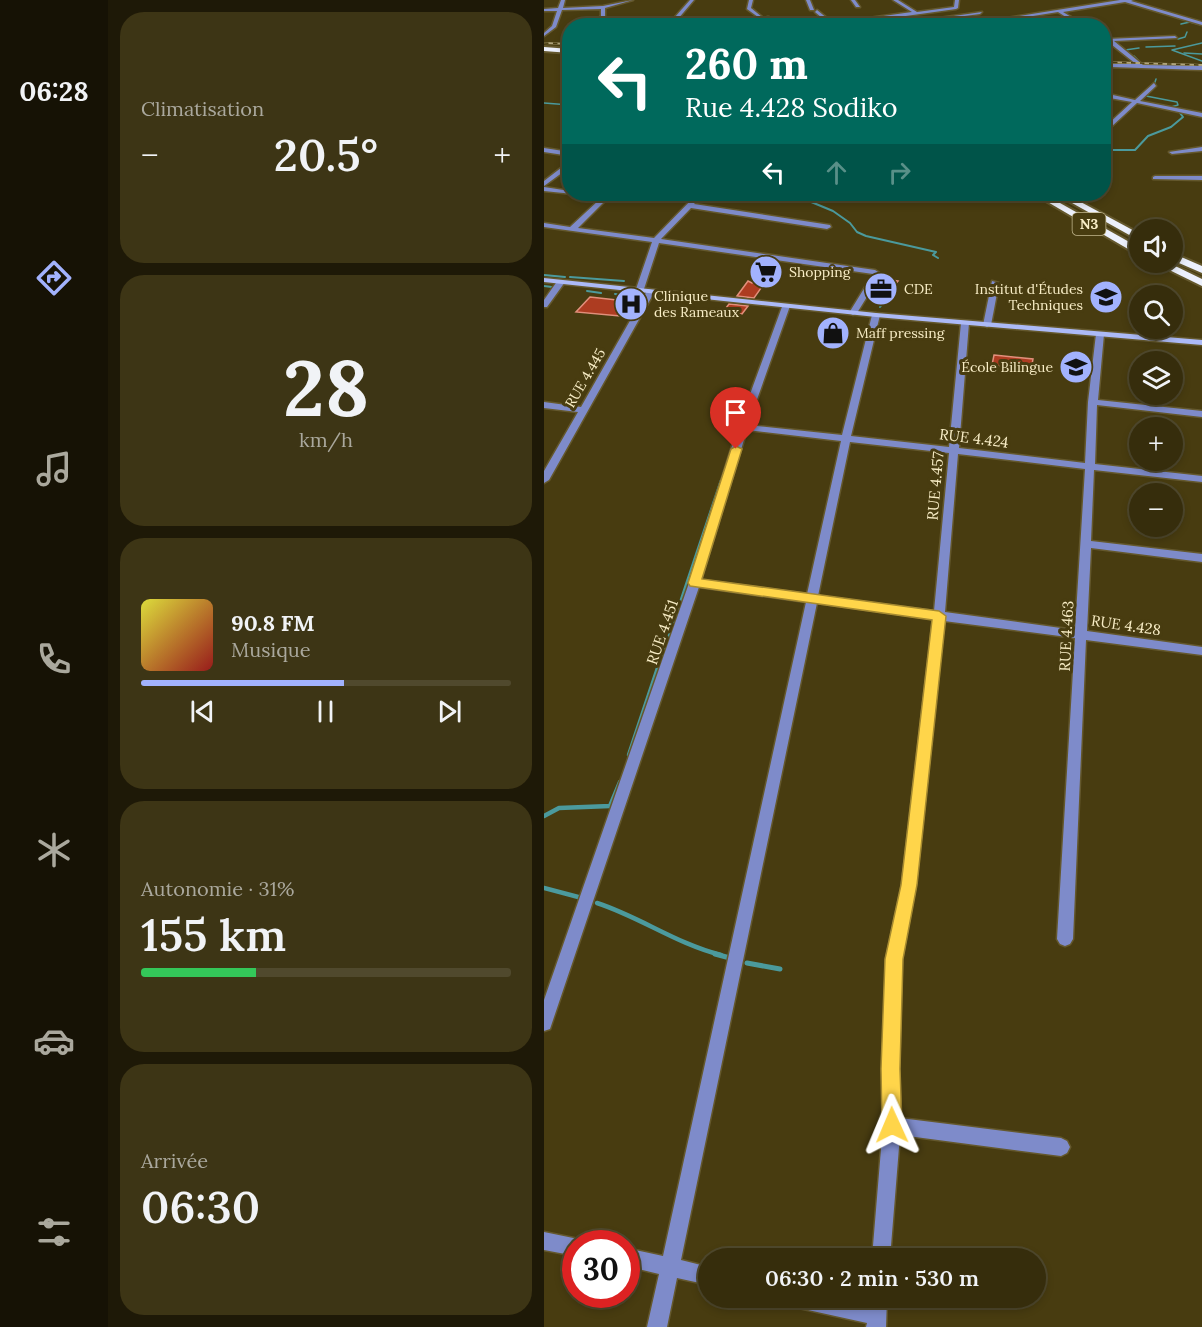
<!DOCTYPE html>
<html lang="fr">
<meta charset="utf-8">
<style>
body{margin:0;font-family:Lora,serif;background:#3d3515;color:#f1f3f6;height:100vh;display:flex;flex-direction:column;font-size:22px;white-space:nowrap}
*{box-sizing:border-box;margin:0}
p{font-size:20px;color:#aaa89d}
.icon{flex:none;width:33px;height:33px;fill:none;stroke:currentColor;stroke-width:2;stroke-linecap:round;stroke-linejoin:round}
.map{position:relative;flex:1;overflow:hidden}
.side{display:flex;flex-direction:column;gap:12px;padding:12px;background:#1e1907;width:436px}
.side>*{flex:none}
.hud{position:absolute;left:18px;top:18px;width:549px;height:183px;border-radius:24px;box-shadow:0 3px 9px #0003,0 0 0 2px #50492d;background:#00695c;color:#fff;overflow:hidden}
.controls{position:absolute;left:585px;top:219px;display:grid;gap:12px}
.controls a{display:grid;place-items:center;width:54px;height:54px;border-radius:50%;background:#362d0c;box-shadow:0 3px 9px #0003,0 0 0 2px #50492d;font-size:30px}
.speed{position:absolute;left:18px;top:1230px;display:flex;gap:12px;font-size:30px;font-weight:700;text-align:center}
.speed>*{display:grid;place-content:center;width:78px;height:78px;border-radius:50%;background:#362d0c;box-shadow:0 3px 9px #0003,0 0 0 2px #50492d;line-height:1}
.speed .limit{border:9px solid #d22;background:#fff;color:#111}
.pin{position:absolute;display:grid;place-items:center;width:51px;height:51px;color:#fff;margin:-62px -26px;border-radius:50% 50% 50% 0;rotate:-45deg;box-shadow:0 0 6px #0007}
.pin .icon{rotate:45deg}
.me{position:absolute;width:66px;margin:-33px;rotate:359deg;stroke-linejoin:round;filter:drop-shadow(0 0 4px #0008)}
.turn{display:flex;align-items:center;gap:21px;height:126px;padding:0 24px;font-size:27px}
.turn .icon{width:78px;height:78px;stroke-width:2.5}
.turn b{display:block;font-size:42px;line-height:51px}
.lanes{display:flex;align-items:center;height:57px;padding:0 24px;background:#0003;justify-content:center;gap:30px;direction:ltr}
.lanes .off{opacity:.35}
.big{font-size:45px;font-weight:600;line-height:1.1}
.side .tile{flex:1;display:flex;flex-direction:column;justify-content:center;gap:9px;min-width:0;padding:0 21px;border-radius:24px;background:#3d3515}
.side .dial{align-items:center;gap:0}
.dial b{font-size:78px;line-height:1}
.song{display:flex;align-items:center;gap:18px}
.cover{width:72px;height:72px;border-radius:9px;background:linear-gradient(135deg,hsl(60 70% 55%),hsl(0 70% 35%))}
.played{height:6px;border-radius:3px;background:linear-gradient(90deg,#a2b2fd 55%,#50492d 55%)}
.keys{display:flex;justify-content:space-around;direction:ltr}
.heat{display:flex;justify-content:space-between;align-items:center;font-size:33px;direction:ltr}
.charge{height:9px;border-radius:4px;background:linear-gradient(90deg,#34c759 31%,#50492d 0)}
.trip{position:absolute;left:154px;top:1248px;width:348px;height:60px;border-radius:30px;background:#362d0c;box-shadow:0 3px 9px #0003,0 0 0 2px #50492d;font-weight:600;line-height:60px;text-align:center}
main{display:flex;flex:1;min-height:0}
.tab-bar{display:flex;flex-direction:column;width:108px;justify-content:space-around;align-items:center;background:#161205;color:#aaa89d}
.tab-bar .icon{width:42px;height:42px}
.tab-bar .current{color:#a2b2fd}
.tab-bar b{font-size:27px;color:#f1f3f6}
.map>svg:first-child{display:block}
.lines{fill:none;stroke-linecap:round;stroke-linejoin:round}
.stream-far4{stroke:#4b9a9d;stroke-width:1.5}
.stream-far3{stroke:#4b9a9d;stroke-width:2}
.stream-far2{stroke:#4b9a9d;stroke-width:3}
.stream-far1{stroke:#4b9a9d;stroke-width:4.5}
.stream{stroke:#4b9a9d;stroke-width:5}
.building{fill:#ad3c21;stroke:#e18f7b;stroke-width:1.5}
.minor-casing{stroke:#64582d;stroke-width:3}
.secondary-casing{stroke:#64582d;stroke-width:3}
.trunk-casing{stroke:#64582d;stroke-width:4}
.minor{fill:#7e8bca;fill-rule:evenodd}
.secondary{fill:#acbaf7;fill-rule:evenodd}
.trunk{fill:#ecf0fc;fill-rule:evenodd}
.rail-casing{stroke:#afa47b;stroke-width:2}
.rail{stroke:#483c10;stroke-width:1.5;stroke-dasharray:4.5;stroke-linecap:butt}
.route{fill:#ffd54a;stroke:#a68a30;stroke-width:1.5}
.labels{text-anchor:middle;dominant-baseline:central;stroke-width:6;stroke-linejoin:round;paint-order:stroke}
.shield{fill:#483c10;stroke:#c3b88f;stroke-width:1.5}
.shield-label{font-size:14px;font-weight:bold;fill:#f8edc6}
.far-poi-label{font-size:14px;fill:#f8edc6;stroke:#483c10;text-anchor:start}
.far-street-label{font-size:14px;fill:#f8edc6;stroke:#483c10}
.street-label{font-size:15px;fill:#f8edc6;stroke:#483c10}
</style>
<main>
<nav class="tab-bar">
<b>06:28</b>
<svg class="icon current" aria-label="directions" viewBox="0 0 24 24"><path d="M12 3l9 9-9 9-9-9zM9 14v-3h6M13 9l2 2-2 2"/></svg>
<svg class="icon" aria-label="music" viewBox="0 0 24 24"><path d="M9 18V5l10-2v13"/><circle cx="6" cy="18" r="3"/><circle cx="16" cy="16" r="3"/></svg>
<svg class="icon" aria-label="phone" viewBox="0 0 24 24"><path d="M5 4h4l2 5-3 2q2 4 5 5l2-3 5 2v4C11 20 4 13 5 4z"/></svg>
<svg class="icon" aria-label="climate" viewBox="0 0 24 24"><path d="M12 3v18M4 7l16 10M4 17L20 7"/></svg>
<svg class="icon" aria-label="car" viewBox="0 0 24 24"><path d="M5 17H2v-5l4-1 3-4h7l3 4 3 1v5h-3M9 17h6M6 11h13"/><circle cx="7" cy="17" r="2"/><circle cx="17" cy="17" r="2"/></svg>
<svg class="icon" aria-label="filters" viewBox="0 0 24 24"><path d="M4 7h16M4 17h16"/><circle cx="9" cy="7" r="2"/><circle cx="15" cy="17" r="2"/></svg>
</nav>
<section class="side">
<div class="tile"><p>Climatisation</p>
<div class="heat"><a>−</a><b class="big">20.5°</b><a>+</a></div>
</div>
<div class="tile dial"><b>28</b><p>km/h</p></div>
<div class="tile">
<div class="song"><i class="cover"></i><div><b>90.8 FM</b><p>Musique</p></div></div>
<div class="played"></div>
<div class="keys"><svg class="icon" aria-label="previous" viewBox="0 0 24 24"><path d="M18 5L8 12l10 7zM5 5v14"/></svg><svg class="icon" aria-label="pause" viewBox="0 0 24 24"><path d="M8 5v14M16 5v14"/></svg><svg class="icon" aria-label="next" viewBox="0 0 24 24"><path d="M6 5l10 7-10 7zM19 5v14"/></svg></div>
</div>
<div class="tile"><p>Autonomie · 31%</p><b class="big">155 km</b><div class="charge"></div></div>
<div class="tile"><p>Arrivée</p><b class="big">06:30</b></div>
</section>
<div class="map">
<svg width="658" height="1327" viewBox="0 0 658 1327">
<rect width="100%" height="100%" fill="#483c10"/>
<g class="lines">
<g class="stream-far4">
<path d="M 637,24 L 646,22 L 658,25"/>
<path d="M 122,26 L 124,24"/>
<path d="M 129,26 L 134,23"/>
<path d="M 634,39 L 641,37 L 643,32"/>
<path d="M 569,40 L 580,49"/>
<path d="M 658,43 L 628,50 L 658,61"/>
<path d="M 602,47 L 631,46"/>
<path d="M 581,50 L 595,48"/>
<path d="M 640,53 L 658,54"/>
<path d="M 590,56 L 594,60"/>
<path d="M 609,88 L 612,79"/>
<path d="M 602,96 L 633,102 L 634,105 L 627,107 L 643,112"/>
<path d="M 0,103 L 26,105"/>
</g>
<g class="stream-far3">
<path d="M 560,150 L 591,150 L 604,136 L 627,127 L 639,117 L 636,113 L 642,113 L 643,111 L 640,110"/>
<path d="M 234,194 L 247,197 L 263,194 L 260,199 L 289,211 L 306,223 L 313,232 L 322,236 L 392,252 L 389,255 L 394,258"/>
<path d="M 0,275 L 21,277"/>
<path d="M 26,277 L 80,281"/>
<path d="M 0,286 L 8,287"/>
<path d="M 43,291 L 57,293"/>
<path d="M 71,294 L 92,297"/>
<path d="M 336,307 L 342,299"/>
</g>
<path class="stream-far2" d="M 116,663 L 177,481"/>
<g class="stream-far1">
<path d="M 85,755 L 116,662"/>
<path d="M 0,816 L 15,808 L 66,806 L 76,782"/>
<path d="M 0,888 L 38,898"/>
<path d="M 53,903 C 96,917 133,944 177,955"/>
</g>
<g class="stream">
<path d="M 171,954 L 186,958"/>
<path d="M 203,963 L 236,969"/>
</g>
</g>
<g class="building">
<path d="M 224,263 L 231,268 L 210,298 L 193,296 L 204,281 L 208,283 Z"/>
<path d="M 342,279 L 354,281 L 342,295 L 328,293 Z"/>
<path d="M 46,297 L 82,301 L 87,303 L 76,316 L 32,312 Z"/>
<path d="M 185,304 L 204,306 L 198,314 L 179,312 Z"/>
<path d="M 450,355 L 489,359 L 487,370 L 448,365 Z"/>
</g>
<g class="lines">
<g class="minor-casing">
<g id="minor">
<path d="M 17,0 L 21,0 L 19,8 L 59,6 L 89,0 L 61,8 L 61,16 L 50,26 L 44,26 L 57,16 L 57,9 L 18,10 L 12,27 L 0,36 L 0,33 L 8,26 L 13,11 L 0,11 L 0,9 L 14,8 Z"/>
<path d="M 146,0 L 150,0 L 128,26 L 123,26 Z"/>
<path d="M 205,0 L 209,0 L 207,8 L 218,17 L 214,17 L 203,9 Z"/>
<path d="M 262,0 L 266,0 L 270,10 L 266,10 Z"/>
<path d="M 307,0 L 311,0 L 316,7 L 312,7 Z"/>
<path d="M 349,0 L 354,0 L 373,12 L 410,7 L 411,0 L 415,0 L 414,8 L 412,9 L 290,26 L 273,26 L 284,23 L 271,12 L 273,10 L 289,23 L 368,12 Z"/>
<path d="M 576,0 L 589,0 L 587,1 L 658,22 L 658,25 L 581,2 L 519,12 L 542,26 L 536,26 L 514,12 L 457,21 L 464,26 L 458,26 L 450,20 Z"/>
<path d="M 438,12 L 436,14 L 383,21 L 381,20 Z"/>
<path d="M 223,17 L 225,17 L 241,26 L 234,26 L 221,19 Z"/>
<path d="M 631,36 L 633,38 L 570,41 L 599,65 L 658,66 L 658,70 L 567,67 L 567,74 L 560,79 L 561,67 L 560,66 L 560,64 L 592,64 L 563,41 L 563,39 Z"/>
<path d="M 26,42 L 26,46 L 19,51 L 15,51 L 15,49 Z"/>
<path d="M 610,83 L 612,86 L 596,101 L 658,113 L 658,117 L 593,103 L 566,128 L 562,128 L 562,126 L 588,102 L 560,97 L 560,93 L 591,100 Z"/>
<path d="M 658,147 L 658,151 L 628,154 L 625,152 Z"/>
<path d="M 0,148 L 26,152 L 26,156 L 0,152 Z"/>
<path d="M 26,161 L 26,167 L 0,186 L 0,181 Z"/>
<path d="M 611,176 L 658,176 L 658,180 L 609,179 L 609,177 Z"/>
<path d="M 0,187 L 26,191 L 26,194 L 41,194 L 62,198 L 62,200 L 34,228 L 110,238 L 153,194 L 159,194 L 150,204 L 286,225 L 287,227 L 283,229 L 147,208 L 117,239 L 331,270 L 337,274 L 313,313 L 309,315 L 305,313 L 329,274 L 115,243 L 100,289 L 93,291 L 92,289 L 108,242 L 0,227 L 0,223 L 26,227 L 55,200 L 29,194 L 0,191 Z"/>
<path d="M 14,280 L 21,282 L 3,307 L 0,307 L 0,300 Z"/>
<path d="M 448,281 L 455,283 L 447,325 L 443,327 L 439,325 Z"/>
<path d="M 104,289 L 111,291 L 5,480 L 0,483 L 0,471 L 34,412 L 0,408 L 0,402 L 37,407 Z"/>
<path d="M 239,304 L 246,306 L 204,425 L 298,435 L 328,315 L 332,313 L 336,315 L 307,436 L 405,447 L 417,323 L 421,321 L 425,323 L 415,448 L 541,463 L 544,402 L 552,334 L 556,332 L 560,334 L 554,400 L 658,411 L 658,417 L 553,405 L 551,464 L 658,476 L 658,482 L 550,470 L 547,541 L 658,554 L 658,562 L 547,548 L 543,631 L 658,647 L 658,655 L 542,640 L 529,939 L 526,944 L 521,946 L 516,944 L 513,939 L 531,638 L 400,621 L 372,884 L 358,959 L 355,1069 L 356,1118 L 517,1138 L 523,1141 L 526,1147 L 523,1153 L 517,1156 L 356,1135 L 346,1258 L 328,1258 L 339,1125 L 339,1069 L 342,959 L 358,884 L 389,619 L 273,603 L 137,1260 L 165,1267 L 165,1285 L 133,1278 L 123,1327 L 103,1327 L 115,1274 L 82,1266 L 82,1248 L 119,1256 L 262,602 L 155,587 L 8,1023 L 6,1029 L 0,1031 L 0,1000 L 145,583 L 194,427 ZM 203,430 L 297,441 L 263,594 L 157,580 ZM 306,442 L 405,453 L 390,611 L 274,596 ZM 414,454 L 541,469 L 531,630 L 401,612 Z"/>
<path d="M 0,1232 L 39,1240 L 40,1244 L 32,1244 L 32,1256 L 0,1250 Z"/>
<path d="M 245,1298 L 294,1298 L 324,1304 L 325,1298 L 343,1298 L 342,1327 L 322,1327 L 323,1323 L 255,1308 L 248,1305 Z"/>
</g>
</g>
<g class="secondary-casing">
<path id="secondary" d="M 0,278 L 332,313 L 658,340 L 658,345 L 332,317 L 0,282 Z"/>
</g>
<g class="trunk-casing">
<g id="trunk">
<path d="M 0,47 L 26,49 L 26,53 L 0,51 Z"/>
<path d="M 490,194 L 500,194 L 596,248 L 596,256 Z"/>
<path d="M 512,194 L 522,194 L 596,234 L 596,241 Z"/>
<path d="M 628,253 L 658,266 L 658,273 L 628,260 Z"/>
<path d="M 609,262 L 623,262 L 658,279 L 658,286 Z"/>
</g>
</g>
<use href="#minor" class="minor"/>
<use href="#secondary" class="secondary"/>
<use href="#trunk" class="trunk"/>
<g class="rail-casing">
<g id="rail">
<path d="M 0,43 L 26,44"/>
<path d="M 560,62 L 658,65"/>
</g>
</g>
<use href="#rail" class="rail"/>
</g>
<path class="route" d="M 192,446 L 198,449 L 158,579 L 395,611 L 402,616 L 373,885 L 359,959 L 356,1069 L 358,1125 L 355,1132 L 348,1135 L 341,1132 L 338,1125 L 337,1069 L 341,959 L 357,885 L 388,620 L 146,586 L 144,583 L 187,449 Z"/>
<defs>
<g id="supermarket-disc" transform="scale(1.725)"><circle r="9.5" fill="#a2b2fd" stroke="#483c10"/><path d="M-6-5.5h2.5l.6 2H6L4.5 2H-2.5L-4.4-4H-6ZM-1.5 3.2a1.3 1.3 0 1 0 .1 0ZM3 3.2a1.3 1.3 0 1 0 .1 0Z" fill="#111"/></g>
<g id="office-disc" transform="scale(1.725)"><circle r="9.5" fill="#a2b2fd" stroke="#483c10"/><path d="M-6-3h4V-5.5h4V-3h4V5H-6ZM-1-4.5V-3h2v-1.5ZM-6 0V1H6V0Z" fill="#111"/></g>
<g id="school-disc" transform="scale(1.725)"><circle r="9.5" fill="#a2b2fd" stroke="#483c10"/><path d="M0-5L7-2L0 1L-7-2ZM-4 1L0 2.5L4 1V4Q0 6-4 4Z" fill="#111"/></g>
<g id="hospital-disc" transform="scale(1.725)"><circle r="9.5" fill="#a2b2fd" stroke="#483c10"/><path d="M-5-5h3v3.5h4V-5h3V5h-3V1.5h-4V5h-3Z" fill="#111"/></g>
<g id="shop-disc" transform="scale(1.725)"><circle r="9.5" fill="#a2b2fd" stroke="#483c10"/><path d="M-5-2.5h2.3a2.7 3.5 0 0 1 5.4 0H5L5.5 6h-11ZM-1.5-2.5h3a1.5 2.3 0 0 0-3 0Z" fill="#111"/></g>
</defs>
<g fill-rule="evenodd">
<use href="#supermarket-disc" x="222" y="272"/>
<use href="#office-disc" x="337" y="289"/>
<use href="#school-disc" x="562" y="297"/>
<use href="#hospital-disc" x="87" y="304"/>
<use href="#shop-disc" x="289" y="333"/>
<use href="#school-disc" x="532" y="367"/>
</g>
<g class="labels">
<rect class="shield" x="528.5" y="213" width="33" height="22" rx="4.5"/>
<g class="shield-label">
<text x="545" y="224">N3</text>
</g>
<g class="far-poi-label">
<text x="245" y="272">Shopping</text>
<text x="360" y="289">CDE</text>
<text x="539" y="289" text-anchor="end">Institut d'Études<tspan x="539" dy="16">Techniques</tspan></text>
<text x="110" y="296">Clinique<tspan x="110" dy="16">des Rameaux</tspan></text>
<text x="312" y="333">Maff pressing</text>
<text x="509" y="367" text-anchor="end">École Bilingue</text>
</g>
<g class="far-street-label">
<text transform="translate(41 378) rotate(-60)">RUE 4.445</text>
</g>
<g class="street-label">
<text transform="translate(430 438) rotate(7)">RUE 4.424</text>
<text transform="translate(391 486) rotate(-85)">RUE 4.457</text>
<text transform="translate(582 625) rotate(8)">RUE 4.428</text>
<text transform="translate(118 632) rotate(-71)">RUE 4.451</text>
<text transform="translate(522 636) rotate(-87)">RUE 4.463</text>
</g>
</g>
</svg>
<div class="controls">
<a><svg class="icon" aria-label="sound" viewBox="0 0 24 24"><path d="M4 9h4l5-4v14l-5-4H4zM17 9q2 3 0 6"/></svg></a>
<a><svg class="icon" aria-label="search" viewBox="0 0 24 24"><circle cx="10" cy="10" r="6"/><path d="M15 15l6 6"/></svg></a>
<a><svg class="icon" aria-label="layers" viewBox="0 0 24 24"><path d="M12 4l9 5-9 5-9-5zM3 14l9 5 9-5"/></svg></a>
<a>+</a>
<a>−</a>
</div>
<div class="speed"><div class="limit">30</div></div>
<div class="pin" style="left:192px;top:449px;background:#d93025"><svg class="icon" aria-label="arrive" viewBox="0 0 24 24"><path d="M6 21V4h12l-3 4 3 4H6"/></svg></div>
<svg class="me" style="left:348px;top:1125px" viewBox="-20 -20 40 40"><path d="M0-17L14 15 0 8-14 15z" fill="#ffd54a" stroke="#fff" stroke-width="4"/></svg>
<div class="trip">06:30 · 2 min · 530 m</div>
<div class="hud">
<div class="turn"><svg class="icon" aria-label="left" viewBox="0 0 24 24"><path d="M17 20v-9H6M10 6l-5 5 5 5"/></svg><div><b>260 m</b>Rue 4.428 Sodiko</div></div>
<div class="lanes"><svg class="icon" aria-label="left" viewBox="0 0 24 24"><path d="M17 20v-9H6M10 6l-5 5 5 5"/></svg><svg class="icon off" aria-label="ahead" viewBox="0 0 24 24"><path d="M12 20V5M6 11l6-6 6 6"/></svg><svg class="icon off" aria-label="right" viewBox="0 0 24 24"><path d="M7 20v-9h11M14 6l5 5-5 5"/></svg></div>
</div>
</div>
</main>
